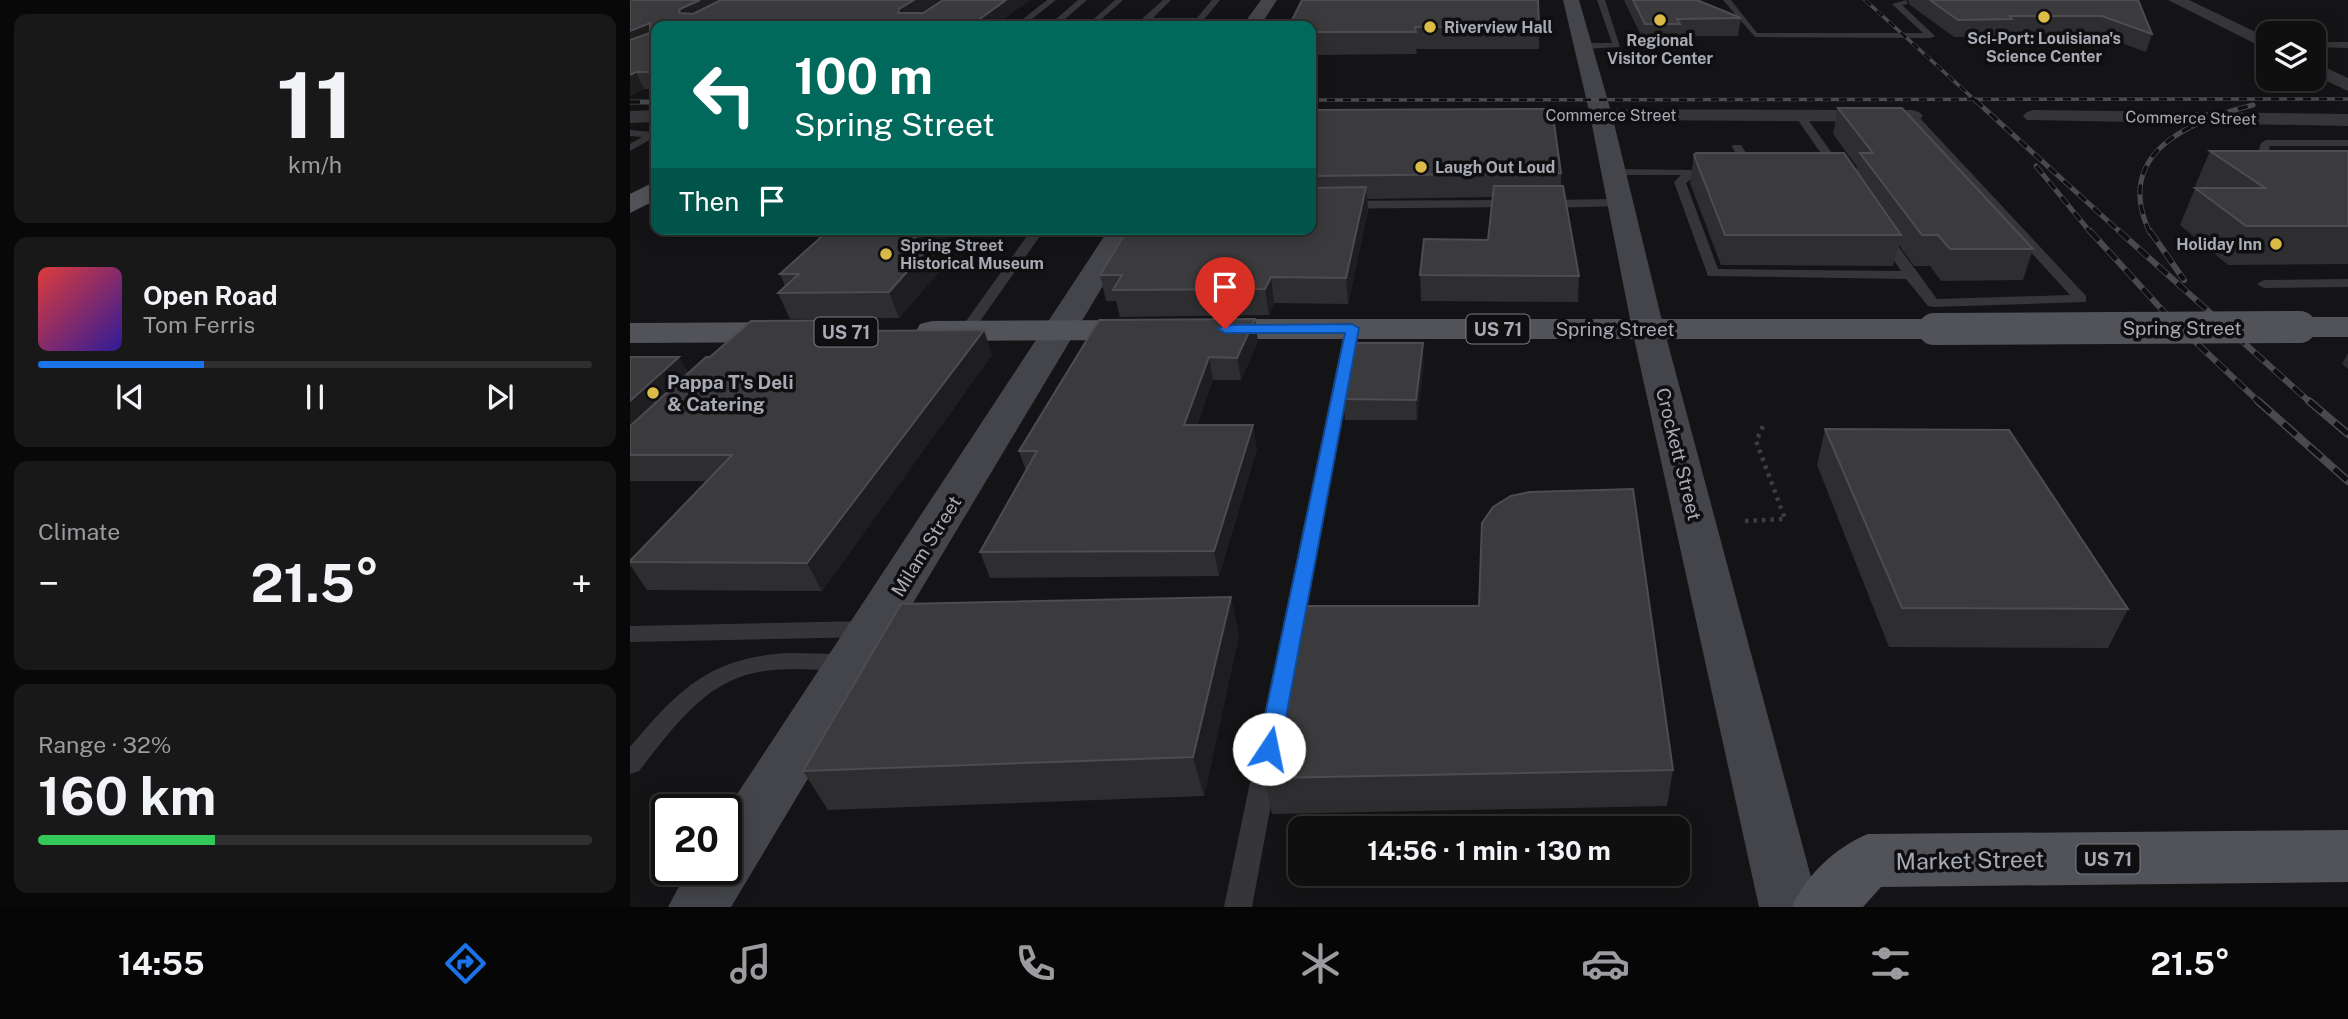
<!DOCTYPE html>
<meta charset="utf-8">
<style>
body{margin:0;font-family:"Public Sans",sans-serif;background:#181819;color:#f1f3f6;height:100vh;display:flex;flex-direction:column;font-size:26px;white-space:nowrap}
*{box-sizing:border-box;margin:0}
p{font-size:23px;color:#9b9c9f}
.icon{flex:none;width:38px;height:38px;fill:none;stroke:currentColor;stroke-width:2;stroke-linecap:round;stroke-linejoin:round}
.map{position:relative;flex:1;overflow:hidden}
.side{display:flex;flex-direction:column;gap:14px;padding:14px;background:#080809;width:630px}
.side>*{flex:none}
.hud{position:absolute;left:21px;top:21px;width:665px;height:214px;border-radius:14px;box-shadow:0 4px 18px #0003,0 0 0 2px #2f2f30;background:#00695c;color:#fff;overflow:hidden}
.fabs{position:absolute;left:1626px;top:21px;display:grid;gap:14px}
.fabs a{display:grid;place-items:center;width:70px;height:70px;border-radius:14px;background:#0f0f10;box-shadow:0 4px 18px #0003,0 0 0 2px #2f2f30;font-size:35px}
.speed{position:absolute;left:21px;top:794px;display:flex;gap:14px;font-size:35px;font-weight:700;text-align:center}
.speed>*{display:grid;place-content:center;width:91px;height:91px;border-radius:50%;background:#0f0f10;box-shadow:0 4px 18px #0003,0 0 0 2px #2f2f30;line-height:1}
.speed .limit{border:4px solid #111;border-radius:10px;background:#fff;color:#111}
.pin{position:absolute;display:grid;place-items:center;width:60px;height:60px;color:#fff;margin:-72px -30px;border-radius:50% 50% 50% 0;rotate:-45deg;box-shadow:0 0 7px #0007}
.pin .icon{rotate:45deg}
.me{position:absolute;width:77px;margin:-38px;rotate:11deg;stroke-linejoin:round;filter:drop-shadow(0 0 5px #0008)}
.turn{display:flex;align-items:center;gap:24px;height:147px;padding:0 28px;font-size:32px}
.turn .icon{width:91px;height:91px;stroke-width:2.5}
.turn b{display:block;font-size:49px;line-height:60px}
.then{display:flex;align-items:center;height:66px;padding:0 28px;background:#0003;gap:14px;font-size:26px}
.big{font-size:52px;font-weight:700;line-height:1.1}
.side .tile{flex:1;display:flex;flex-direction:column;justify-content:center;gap:10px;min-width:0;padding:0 24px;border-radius:14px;background:#181819}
.side .dial{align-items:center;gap:0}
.dial b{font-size:91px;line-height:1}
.song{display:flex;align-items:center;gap:21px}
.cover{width:84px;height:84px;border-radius:10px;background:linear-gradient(135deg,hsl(0 70% 55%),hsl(250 70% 35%))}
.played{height:7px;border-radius:4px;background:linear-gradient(90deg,#1a73e8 30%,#2f2f30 30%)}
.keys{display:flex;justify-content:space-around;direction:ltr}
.heat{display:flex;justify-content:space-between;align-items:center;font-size:38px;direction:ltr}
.charge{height:10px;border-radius:5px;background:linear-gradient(90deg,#34c759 32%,#2f2f30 0)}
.trip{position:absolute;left:658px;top:816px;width:402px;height:70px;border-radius:14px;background:#0f0f10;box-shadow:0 4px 18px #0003,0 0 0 2px #2f2f30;font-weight:700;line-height:70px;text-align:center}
.tab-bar{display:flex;height:112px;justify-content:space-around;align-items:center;background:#060606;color:#9b9c9f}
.tab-bar .icon{width:49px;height:49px}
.tab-bar .active{color:#1a73e8}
.tab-bar b{font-size:32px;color:#f1f3f6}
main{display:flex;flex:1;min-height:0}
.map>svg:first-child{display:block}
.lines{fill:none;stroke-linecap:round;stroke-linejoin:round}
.path{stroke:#3c3d41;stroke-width:4.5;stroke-dasharray:3.5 5;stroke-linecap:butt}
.lane{fill:#36363a;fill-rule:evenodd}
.street{fill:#36363a;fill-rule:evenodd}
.secondary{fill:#44454a;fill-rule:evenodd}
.primary{fill:#525359;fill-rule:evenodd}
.rail-far3-casing{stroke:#494a4f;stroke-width:3.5}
.rail-far2-casing{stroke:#494a4f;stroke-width:5}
.rail-far1-casing{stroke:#494a4f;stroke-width:6}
.rail-casing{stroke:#494a4f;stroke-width:8}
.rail-far3{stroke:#0f0f11;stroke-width:2.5;stroke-dasharray:8;stroke-linecap:butt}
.rail-far2{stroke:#0f0f11;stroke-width:3.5;stroke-dasharray:10;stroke-linecap:butt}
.rail-far1{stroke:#0f0f11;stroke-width:4.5;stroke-dasharray:13;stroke-linecap:butt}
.rail{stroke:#0f0f11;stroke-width:5;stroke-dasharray:17;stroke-linecap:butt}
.primary-bridge{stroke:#525359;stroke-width:32}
.wall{fill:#2e2d30}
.shaded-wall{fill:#1e1e20}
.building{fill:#3b3b3e;stroke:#4c4c51;stroke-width:2}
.route{fill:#1a73e8;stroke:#114b97;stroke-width:2}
.poi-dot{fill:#dcbb46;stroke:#0f0f11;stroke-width:2.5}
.labels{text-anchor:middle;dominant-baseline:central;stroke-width:7;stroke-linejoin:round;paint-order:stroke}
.far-poi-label{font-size:16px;font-weight:bold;fill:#a8aab4;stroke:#0f0f11;text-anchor:start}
.far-street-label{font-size:16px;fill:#a8aab4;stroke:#0f0f11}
.shield{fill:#0f0f11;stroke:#7a7c83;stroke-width:2}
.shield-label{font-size:18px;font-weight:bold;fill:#a8aab4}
.street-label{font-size:19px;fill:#a8aab4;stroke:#0f0f11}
.poi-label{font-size:19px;font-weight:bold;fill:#a8aab4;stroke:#0f0f11;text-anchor:start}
.near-street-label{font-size:23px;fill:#a8aab4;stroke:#0f0f11}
</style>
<main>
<section class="side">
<div class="tile dial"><b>11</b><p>km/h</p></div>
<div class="tile">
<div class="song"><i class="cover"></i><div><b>Open Road</b><p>Tom Ferris</p></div></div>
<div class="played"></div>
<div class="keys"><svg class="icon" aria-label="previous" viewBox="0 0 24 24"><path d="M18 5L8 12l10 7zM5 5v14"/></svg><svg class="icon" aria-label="pause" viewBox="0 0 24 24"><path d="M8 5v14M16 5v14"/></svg><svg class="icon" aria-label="next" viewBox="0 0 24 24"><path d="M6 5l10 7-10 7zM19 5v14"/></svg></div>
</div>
<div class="tile"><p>Climate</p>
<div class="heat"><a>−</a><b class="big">21.5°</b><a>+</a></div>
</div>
<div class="tile"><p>Range · 32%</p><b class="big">160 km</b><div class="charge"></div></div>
</section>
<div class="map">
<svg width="1718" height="907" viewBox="0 0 1718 907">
<rect width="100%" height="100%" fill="#141416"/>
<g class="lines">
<path class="path" d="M 1115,521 L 1155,519 L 1126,441 L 1135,422"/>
<g class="lane">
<path d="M 417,0 L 426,0 L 393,26 L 384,26 Z"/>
<path d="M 448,0 L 457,0 L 427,26 L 418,26 Z"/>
<path d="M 485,0 L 493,0 L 464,26 L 456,26 Z"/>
<path d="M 533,0 L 541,0 L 523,18 L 567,18 L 582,0 L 590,0 L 572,22 L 513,22 L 513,18 Z"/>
<path d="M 967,0 L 975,0 L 990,47 L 953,49 L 949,46 L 953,43 L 982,43 Z"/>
<path d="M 1093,0 L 1101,0 L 1127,33 L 1293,33 L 1262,4 L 1276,0 L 1278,4 L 1272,5 L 1305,36 L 1301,38 L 1125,37 Z"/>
<path d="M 1718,42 L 1718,48 L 1684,47 L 1684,42 Z"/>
<path d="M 1166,114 L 1174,114 L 1214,170 L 1212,172 L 1204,172 L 1165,116 Z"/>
<path d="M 1278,114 L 1286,114 L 1456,296 L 1456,302 L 1303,307 L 1298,306 L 1276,279 L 1078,276 L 1044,182 L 1051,175 L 984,175 L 978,172 L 984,169 L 1068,170 L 1068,174 L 1056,183 L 1088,269 L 1271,271 L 1247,234 L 1253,230 L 1257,231 L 1307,299 L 1440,295 L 1278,118 Z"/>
<path d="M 0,130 L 21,132 L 23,138 L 0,151 L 0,144 L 12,137 L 0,136 Z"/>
<path d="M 1718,140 L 1718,146 L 1640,146 L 1638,155 L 1653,163 L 1647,166 L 1627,156 L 1631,143 L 1636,140 Z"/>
<path d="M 1103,145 L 1111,145 L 1128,171 L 1126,173 L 1118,173 L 1102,147 Z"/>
<path d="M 990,199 L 996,203 L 994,206 L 915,208 L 909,204 L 915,200 Z"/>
<path d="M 884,200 L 890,204 L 888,207 L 681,209 L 681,201 Z"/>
<path d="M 402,229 L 415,229 L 341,334 L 331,334 L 329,331 Z"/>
<path d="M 1718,279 L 1718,287 L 1634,288 L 1627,284 L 1634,280 Z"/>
<path d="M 722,324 L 729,328 L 622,907 L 594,907 L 715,328 Z"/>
<path d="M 237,621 L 245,623 L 248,629 L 245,635 L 237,637 L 0,642 L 0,626 Z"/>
<path d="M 159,653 L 217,654 L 225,656 L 228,662 L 225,668 L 217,670 C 183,671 143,665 110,677 C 67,692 36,737 9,771 L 0,774 L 0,747 C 49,689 79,657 159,653 Z"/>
</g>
<g class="street">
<path d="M 1538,0 L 1559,0 L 1638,38 L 1638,50 Z"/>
<path d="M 1684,62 L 1718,78 L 1718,91 L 1684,75 Z"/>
<path d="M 874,109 L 1282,110 L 1289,112 L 1293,116 L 1289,120 L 1282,122 L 867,119 L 863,115 L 867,111 Z"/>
<path d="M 26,110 L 26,122 L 0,123 L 0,111 Z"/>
<path d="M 1404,110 L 1718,114 L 1718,126 L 1397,120 L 1393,116 L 1397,112 Z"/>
</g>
<g class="secondary">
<path d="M 631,0 L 647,0 L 630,26 L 612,26 Z"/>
<path d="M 933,0 L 949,0 L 982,115 L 1034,329 L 1189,907 L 1129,907 L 1002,329 L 960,115 Z"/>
<path d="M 479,229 L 507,229 L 101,907 L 38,907 L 58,870 L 96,870 L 96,811 Z"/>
</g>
<g class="primary">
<path d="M 26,181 L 26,200 L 0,213 L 0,194 Z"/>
<path d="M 1670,317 L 1718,317 L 1718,337 L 1670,337 L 1659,334 L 1654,327 L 1659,320 Z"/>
<path d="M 575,319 L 1304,319 L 1315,322 L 1320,329 L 1315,336 L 1304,339 L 575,339 L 564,336 L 559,329 L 564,322 Z"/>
<path d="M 515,320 L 526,323 L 531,330 L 526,337 L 515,340 L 302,341 L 290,338 L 286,331 L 290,324 L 302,321 Z"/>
<path d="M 161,322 L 173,325 L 177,332 L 173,339 L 161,342 L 0,343 L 0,323 Z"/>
<path d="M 1718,830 L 1718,882 L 1251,887 L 1233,907 L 1162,907 C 1176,875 1206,847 1238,834 Z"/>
</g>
<g class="rail-far3-casing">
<g id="rail-far3">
<path d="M 1235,0 L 1347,102"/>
<path d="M 681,100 L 1718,99"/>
</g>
</g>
<g class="rail-far2-casing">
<g id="rail-far2">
<path d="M 1345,100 L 1491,233"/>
<path d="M 0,102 L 26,102"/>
<path d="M 1406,166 L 1461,233"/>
<path d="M 1520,233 C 1482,153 1559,121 1623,105"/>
</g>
</g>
<g class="rail-far1-casing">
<g id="rail-far1">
<path d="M 1460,231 L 1535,313 L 1630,403"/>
<path d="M 1489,231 L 1681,403"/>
<path d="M 1520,231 L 1554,280"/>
</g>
</g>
<g class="rail-casing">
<g id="rail">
<path d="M 1628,401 L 1718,481"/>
<path d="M 1679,401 L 1718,434"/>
</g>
</g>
<use href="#rail-far3" class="rail-far3"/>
<use href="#rail-far2" class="rail-far2"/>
<use href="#rail-far1" class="rail-far1"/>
<use href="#rail" class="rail"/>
<path class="primary-bridge" d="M 1304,329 L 1670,327"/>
</g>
<g class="wall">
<path d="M 0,0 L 310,0 L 289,13 L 293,13 L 313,0 L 399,0 L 364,26 L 26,26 L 26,89 L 14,89 L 0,96 Z"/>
<path d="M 994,0 L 1067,0 L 1111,18 L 1108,36 L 1048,36 L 1048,42 L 1014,42 Z"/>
<path d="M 1278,0 L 1508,0 L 1522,34 L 1516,52 L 1466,34 L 1378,33 L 1377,37 L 1324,37 L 1280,5 Z"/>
<path d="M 660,24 L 909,26 L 909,49 L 786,49 L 787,54 L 681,55 L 681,26 L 661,26 Z"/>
<path d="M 1208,108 L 1403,249 L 1393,280 L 1311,281 L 1300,266 L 1284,266 L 1269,245 L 1263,266 L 1091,265 L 1060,183 L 1064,155 L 1226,170 L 1227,167 L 1203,134 Z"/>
<path d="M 681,110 L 931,173 L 931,186 L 949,276 L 948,302 L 791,301 L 790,275 L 858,240 L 862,197 L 737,199 L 738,211 L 718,304 L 644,303 L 639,315 L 490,317 L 486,301 L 476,301 L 470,275 L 681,229 Z"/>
<path d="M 1580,151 L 1718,151 L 1718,264 L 1598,265 L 1550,225 L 1565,188 L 1568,188 L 1565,186 Z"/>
<path d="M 200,229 L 317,229 L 319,235 L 303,254 L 309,272 L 269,318 L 160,319 L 148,293 L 155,286 L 150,274 Z"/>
<path d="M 469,320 L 628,341 L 611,380 L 583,380 L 567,425 L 627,449 L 589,576 L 360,578 L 350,552 L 396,471 L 389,451 Z"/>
<path d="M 242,331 L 362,355 L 192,591 L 17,590 L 0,565 L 0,561 L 77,481 L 0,481 L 0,357 L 49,357 L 58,373 L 80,357 Z"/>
<path d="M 1718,353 L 1718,369 L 1712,364 Z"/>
<path d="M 794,362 L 787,420 L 715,420 L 713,399 Z"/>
<path d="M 1195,429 L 1498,609 L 1478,648 L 1259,647 L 1187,465 Z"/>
<path d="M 609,635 L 574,796 L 198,810 L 173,771 Z"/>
<path d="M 1043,770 L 1037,806 L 642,814 L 634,778 Z"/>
</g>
<g class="shaded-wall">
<path d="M 70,0 L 106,0 L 57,24 L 49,13 L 50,9 Z"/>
<path d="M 284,0 L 310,0 L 274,24 L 268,13 L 269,9 Z"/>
<path d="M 376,0 L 399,0 L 364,26 L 340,26 Z"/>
<path d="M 20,23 L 26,38 L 0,49 L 0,31 Z"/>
<path d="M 6,72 L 14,89 L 0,96 L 0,75 Z"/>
<path d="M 736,187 L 738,211 L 718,304 L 716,278 Z"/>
<path d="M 294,229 L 317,229 L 319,235 L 302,254 L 309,272 L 269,318 L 259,292 L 277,246 Z"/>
<path d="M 641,277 L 644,303 L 639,315 L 635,289 Z"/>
<path d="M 625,319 L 628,341 L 611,380 L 607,358 Z"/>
<path d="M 237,320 L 247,344 L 227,331 Z"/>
<path d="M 354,330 L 362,355 L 192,591 L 177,563 Z"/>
<path d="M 793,343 L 794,362 L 787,420 L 786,400 Z"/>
<path d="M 49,357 L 63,382 L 0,440 L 0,401 Z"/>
<path d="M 579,357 L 583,380 L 559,448 L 554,425 Z"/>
<path d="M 623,425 L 627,449 L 589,576 L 584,551 Z"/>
<path d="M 601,597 L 609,635 L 574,796 L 563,757 Z"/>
</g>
<g class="building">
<path d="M 0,0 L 70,0 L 50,9 L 49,13 L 63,14 L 91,0 L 284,0 L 269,9 L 268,13 L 293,13 L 313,0 L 376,0 L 340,26 L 26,26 L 26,72 L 6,72 L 0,75 L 0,40 L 20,33 L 20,23 L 0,31 Z"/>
<path d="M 672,0 L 908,0 L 909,26 L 785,27 L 786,32 L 681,32 L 681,26 L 672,26 L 674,24 L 660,24 Z"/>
<path d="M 1003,0 L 1067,0 L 1111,18 L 1047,19 L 1050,24 L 1015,24 Z"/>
<path d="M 1300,0 L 1508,0 L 1522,34 L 1472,16 L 1380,16 L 1382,19 L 1328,20 Z"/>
<path d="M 1208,108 L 1272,108 L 1403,249 L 1320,249 L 1308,235 L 1292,235 L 1230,153 L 1243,153 Z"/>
<path d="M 922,109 L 931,173 L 681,176 L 681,110 Z"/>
<path d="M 1580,151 L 1718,151 L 1718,226 L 1616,226 L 1565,188 L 1635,188 Z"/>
<path d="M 1066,153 L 1214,153 L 1271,235 L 1095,235 L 1064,155 Z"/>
<path d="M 864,186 L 933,186 L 949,276 L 790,275 L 794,239 L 858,240 Z"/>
<path d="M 736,187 L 716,278 L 641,277 L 635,289 L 483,290 L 492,275 L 470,275 L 498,229 L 681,229 L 681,188 Z"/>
<path d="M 200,229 L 294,229 L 277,246 L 300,246 L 259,292 L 148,293 L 169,274 L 150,274 Z"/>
<path d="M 625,319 L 607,358 L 579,357 L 554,425 L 623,425 L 584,551 L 350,552 L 407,451 L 389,451 L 469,320 Z"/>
<path d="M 237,320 L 227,331 L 354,330 L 177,563 L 0,562 L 0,561 L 102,455 L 0,455 L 0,426 L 76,357 L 80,357 L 121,321 Z"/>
<path d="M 724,343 L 793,343 L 786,400 L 713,399 Z"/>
<path d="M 0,357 L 49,357 L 0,401 Z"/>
<path d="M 1195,429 L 1379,430 L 1498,609 L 1272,608 Z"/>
<path d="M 1003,489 L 1043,770 L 634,778 L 668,606 L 849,606 L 852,523 L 863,507 L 881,496 L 900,492 Z"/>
<path d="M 601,597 L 563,757 L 173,771 L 271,604 Z"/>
</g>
<path class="route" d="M 722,324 L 729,328 L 650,749 L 647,756 L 639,758 L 632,756 L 628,749 L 715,333 L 595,333 L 588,329 L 595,325 Z"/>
<g class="poi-dot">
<circle cx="1414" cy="17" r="7"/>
<circle cx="1030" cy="20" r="7"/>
<circle cx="800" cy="27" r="7"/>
<circle cx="791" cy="167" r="7"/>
<circle cx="1646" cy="244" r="7"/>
<circle cx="256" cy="254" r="7"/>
<circle cx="23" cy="393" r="7"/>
</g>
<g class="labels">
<g class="far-poi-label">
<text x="814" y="27">Riverview Hall</text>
<text x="1414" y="38" text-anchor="middle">Sci-Port: Louisiana's<tspan x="1414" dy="18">Science Center</tspan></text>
<text x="1030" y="40" text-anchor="middle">Regional<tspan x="1030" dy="18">Visitor Center</tspan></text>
<text x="805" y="167">Laugh Out Loud</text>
<text x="1632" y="244" text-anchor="end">Holiday Inn</text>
<text x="270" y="245">Spring Street<tspan x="270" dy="18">Historical Museum</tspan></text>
</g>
<g class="far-street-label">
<text x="981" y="115">Commerce Street</text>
<text transform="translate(1561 118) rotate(1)">Commerce Street</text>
</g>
<g class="shield">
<rect x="836.5" y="314.5" width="63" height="29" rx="5"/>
<rect x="184.5" y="317.5" width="63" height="29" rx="5"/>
<rect x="1446.5" y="844.5" width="63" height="29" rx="5"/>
</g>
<g class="shield-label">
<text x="868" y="329">US 71</text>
<text x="216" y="332">US 71</text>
<text x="1478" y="859">US 71</text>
</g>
<g class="street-label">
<text x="1552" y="328">Spring Street</text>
<text x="985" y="329">Spring Street</text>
<text transform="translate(1049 454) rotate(76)">Crockett Street</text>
<text transform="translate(296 546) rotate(-58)">Milam Street</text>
</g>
<g class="poi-label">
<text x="37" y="382">Pappa T's Deli<tspan x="37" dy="22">&amp; Catering</tspan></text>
</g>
<g class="near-street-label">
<text transform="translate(1340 860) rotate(-1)">Market Street</text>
</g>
</g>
</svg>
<div class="fabs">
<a><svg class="icon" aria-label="layers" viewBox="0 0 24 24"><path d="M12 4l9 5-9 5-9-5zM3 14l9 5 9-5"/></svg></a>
</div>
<div class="speed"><div class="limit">20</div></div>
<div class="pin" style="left:595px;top:329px;background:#d93025"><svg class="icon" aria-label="arrive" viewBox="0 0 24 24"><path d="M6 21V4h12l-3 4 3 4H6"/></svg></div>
<svg class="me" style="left:639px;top:749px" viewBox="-20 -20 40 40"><circle r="19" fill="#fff"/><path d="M0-13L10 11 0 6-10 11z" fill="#1a73e8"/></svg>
<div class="trip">14:56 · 1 min · 130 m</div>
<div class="hud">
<div class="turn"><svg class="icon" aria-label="left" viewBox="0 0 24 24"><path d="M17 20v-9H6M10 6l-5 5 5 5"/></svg><div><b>100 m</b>Spring Street</div></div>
<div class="then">Then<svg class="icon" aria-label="arrive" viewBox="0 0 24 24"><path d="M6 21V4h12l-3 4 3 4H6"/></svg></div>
</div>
</div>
</main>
<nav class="tab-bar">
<b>14:55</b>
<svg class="icon active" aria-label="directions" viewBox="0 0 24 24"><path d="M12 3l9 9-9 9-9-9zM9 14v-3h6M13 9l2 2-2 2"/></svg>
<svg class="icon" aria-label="music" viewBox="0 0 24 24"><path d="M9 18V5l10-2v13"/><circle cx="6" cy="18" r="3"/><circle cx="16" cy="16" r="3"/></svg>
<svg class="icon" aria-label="phone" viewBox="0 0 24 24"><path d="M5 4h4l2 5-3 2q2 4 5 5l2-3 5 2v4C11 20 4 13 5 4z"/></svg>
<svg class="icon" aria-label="climate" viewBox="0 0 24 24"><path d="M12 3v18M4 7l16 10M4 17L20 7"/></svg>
<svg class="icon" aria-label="car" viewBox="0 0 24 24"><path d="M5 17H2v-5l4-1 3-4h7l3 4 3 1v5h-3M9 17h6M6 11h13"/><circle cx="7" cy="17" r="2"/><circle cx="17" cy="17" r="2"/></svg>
<svg class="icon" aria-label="filters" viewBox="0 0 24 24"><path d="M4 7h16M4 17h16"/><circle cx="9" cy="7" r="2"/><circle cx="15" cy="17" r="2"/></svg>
<b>21.5°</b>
</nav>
